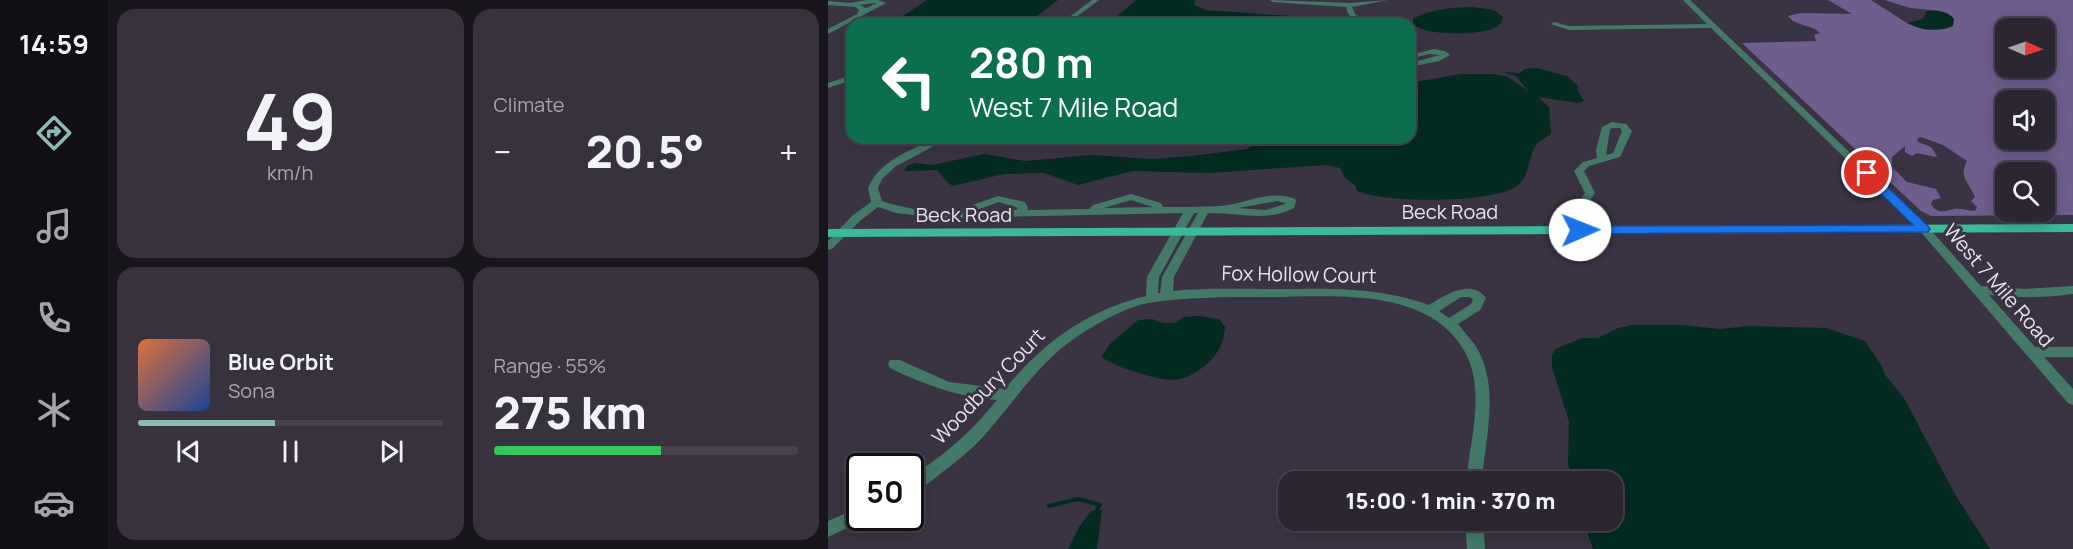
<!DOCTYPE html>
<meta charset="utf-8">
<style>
body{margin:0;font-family:Manrope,sans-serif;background:#38323f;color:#f1f3f6;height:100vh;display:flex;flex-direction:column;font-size:22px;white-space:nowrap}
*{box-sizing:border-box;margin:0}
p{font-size:20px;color:#a6a5ac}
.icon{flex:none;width:33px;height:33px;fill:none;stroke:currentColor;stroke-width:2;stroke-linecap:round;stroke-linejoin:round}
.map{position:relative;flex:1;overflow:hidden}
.panel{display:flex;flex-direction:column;gap:9px;padding:9px;background:#18151c;width:720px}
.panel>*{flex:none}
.hud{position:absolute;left:18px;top:18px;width:570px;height:126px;border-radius:18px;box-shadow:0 3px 15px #0003,0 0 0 2px #48434e;background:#0b6e4f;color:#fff;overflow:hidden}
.needle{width:39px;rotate:92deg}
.buttons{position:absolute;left:1167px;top:18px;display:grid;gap:12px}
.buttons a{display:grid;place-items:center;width:60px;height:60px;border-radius:12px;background:#2c2633;box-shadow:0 3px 15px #0003,0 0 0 2px #48434e;font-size:30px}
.speed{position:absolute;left:18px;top:453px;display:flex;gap:12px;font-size:30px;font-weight:700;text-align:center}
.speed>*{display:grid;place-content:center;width:78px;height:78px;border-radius:50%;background:#2c2633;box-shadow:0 3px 15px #0003,0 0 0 2px #48434e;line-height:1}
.speed .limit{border:3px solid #111;border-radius:9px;background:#fff;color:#111}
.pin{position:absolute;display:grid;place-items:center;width:51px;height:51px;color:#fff;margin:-26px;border:3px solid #fff;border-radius:50%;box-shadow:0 2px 6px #0007}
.me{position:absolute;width:66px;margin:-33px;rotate:89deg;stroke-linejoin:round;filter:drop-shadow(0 0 4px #0008)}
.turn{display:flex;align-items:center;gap:21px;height:126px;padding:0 24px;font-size:27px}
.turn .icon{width:78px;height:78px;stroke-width:2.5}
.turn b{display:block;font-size:42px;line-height:51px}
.big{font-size:45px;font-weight:800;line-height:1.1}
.panel .widget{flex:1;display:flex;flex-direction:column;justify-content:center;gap:9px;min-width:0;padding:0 21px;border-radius:18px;background:#38323f}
.panel .dial{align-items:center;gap:0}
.dial b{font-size:78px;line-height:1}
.song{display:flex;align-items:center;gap:18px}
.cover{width:72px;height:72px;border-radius:9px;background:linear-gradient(135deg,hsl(20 70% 55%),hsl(220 70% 35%))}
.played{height:6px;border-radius:3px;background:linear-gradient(90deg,#8bbbb9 45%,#48434e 45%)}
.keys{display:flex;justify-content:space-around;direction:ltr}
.heat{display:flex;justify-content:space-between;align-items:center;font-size:33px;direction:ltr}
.charge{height:9px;border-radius:4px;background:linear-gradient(90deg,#34c759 55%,#48434e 0)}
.panel .tiles{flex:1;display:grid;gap:9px;grid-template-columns:repeat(2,1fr)}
.trip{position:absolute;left:450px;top:471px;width:345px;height:60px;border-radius:18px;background:#2c2633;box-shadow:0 3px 15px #0003,0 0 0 2px #48434e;font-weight:800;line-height:60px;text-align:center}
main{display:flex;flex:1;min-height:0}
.dock{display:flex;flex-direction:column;width:108px;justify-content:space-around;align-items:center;background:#120f14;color:#a6a5ac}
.dock .icon{width:42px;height:42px}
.dock .active{color:#8bbbb9}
.dock b{font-size:27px;color:#f1f3f6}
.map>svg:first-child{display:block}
.forest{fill:#6f5d8d;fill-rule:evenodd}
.water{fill:#032b22}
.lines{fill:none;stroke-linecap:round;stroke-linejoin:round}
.stream{stroke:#032b22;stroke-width:4}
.minor{fill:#44796a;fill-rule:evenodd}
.major{fill:#3cb89c;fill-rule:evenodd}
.route{fill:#1a73e8;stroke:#114b97;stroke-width:1.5}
.labels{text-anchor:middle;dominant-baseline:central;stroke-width:6;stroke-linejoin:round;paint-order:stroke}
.street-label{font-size:20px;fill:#e5e2ed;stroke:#3a3344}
</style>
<main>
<nav class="dock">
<b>14:59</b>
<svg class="icon active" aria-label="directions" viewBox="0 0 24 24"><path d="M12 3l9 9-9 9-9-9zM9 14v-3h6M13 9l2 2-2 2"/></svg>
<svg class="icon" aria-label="music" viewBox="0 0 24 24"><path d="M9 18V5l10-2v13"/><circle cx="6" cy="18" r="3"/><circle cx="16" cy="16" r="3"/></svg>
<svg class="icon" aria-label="phone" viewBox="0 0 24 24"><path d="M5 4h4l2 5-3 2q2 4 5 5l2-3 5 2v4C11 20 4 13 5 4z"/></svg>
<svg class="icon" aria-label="climate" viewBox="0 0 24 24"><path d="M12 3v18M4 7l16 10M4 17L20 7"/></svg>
<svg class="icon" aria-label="car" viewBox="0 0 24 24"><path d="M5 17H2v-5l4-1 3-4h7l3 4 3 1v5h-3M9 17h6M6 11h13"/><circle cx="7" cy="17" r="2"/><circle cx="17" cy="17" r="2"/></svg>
</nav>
<section class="panel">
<div class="tiles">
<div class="widget dial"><b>49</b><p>km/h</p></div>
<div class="widget"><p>Climate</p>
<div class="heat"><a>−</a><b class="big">20.5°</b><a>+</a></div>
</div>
<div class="widget">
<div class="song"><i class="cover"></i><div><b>Blue Orbit</b><p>Sona</p></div></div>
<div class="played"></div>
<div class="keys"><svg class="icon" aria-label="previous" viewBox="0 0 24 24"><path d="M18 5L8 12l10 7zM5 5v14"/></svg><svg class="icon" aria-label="pause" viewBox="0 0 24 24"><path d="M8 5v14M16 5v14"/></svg><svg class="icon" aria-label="next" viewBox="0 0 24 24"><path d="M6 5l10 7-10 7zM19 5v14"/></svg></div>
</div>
<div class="widget"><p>Range · 55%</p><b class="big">275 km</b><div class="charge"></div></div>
</div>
</section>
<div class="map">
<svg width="1245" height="549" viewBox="0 0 1245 549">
<rect width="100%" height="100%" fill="#3a3344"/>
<path class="forest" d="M 1000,0 L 1043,0 L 1082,25 L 1113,11 L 1082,8 L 1057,0 L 1245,0 L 1245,215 L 1103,216 L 1093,211 L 914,43 L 988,41 L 986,35 L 992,33 C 984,24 968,27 960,16 L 973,13 L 1024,14 ZM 1178,28 L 1216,28 L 1216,68 L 1178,68 ZM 1178,100 L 1216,100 L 1216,140 L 1178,140 ZM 1093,137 L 1115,145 L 1139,161 C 1130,177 1141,182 1147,197 L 1143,201 L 1149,207 L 1147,211 C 1140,211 1132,208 1126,209 C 1116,211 1110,215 1103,204 L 1105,200 L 1113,198 L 1108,189 L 1079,182 L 1064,167 L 1064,157 L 1077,146 L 1077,152 L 1084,156 L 1089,153 L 1107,157 L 1109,156 L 1103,147 L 1090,142 L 1089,139 ZM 1178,172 L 1216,172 L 1216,212 L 1178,212 Z"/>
<g class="water">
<path d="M 99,0 L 230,0 L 212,14 L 193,24 L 63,24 Z"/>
<path d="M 308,0 L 367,0 L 366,5 L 378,10 L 476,17 L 484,24 L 376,24 L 364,22 L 280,24 Z"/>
<path d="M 645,7 L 666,10 L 675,17 C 674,20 674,23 671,25 C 658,37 596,36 585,24 L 585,19 C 603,8 625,8 645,7 Z"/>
<path d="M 1099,11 C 1109,10 1120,11 1126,19 L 1125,26 C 1111,32 1093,31 1080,23 L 1095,19 Z"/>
<path d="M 709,68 L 739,76 L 750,86 L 750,91 L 756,101 L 750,103 L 710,97 L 721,107 L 723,134 C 718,138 711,140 708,145 C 699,158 703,175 689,186 C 665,204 556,203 529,191 L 527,185 L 517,178 L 512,168 L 498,165 L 381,173 L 305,171 L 250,185 L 216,173 L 176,174 L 125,186 L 120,183 L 109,170 L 76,171 L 79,166 L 87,163 L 104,165 L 156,154 L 197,161 L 263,155 L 325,159 L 363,156 L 419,149 L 436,138 L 582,138 L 582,83 L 633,74 L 667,74 L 680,77 L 700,91 L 688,76 L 674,72 L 692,73 L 697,69 Z"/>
<path d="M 371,316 L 391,319 L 397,327 C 396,342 391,353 380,363 C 355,385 341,382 311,373 C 297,369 286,365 273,357 L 282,344 L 310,320 L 324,319 L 335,323 L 346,323 L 356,317 Z"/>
<path d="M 803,325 L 854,325 L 892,329 L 921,326 L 998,328 L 1037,341 L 1053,365 L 1058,376 L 1076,398 L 1128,496 L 1162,549 L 765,549 L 755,521 L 784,520 L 784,482 L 744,481 L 740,463 L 741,422 L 724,367 L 724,355 L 727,349 L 754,338 L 770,338 L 790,328 Z"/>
<path d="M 274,510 L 269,549 L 240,549 L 251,527 L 263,511 Z"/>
</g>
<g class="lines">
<path class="stream" d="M 221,506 L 250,499 L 272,505 L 267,513"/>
<g class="minor">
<path d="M 39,0 L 50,0 L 58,3 L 0,34 L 0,29 L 29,14 L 31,10 L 27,7 L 0,5 L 0,1 L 22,3 ZM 46,3 L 49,3 L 38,8 L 32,5 Z"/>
<path d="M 264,0 L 271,0 L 239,24 L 232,24 Z"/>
<path d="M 442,0 L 522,3 L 560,0 L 524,7 L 527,14 L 537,22 L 538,24 C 528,24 519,16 518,7 L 445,2 Z"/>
<path d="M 855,0 L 862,0 L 1100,227 L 1153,286 L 1196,289 L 1245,286 L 1245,294 C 1217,298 1189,298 1161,295 L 1207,347 L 1245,347 L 1245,357 L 1216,357 L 1245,389 L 1245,405 L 1240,403 L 1092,231 L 883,28 L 741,30 L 723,24 L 726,22 L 741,26 L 879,24 Z"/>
<path d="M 606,49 L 617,51 L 622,55 L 611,61 L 582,67 L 582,63 L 612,55 L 601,54 L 582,59 L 582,55 Z"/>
<path d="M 24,75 L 24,80 L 0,88 L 0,83 Z"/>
<path d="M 784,122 L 798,124 L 804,131 L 792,157 L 761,166 L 756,171 L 767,193 L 754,212 L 758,230 L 756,232 L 748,232 L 744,212 L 757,193 L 746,171 L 755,162 L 769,158 L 768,150 L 774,127 ZM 785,128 L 792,128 L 794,131 L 785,153 L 778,155 L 782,129 Z"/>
<path d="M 106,138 L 147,138 L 142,141 L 106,146 L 68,166 L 54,179 L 50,188 L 54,201 C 79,210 106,212 132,211 L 133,209 L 170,196 L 197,202 L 200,208 L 199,210 L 261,209 L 265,205 L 303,194 L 333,203 L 335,207 C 354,207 374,207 392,206 C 418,204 440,189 467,199 L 468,201 L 466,208 C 438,223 409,212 380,213 L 346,277 L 345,291 C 375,288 406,289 437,289 C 493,289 547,285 601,305 C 617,295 643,278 658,298 L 652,310 L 630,324 C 635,331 642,338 647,345 C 673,385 657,438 654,482 L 638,482 C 642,441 658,390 637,352 C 600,285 502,297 437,297 C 398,297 359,297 320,303 C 296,308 271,322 250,336 C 215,359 193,392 166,424 C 151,443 133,459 113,473 C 104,481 94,489 82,493 L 82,477 C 116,456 144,431 169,400 C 130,397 97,385 62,368 L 60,364 L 62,360 L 72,360 L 121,382 L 177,389 C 214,343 260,310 318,296 L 319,277 L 355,213 L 113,218 L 68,213 L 50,207 L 33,220 L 4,249 L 0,250 L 0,241 L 25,215 L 43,202 L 40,188 C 53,159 81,152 106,138 ZM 303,200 L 325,207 L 276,208 ZM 449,201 L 457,203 L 457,204 L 438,210 L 410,208 ZM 171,202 L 190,208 L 188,210 L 147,211 ZM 366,213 L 370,213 L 334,277 L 332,293 L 330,293 L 331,277 ZM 633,297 L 641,297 L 645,299 L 643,304 L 621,318 L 611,311 Z"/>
<path d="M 403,138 L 416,138 L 417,139 L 412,142 Z"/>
<path d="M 32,507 L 32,518 L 39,518 L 38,519 L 0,537 L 0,521 Z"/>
<path d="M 637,520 L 655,520 L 657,549 L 639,549 Z"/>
</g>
<path class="major" d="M 1245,224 L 1245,232 L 0,237 L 0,229 Z"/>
</g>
<path class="route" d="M 1039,170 L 1043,171 L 1100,226 L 1102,229 L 1100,232 L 752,234 L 746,230 L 752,226 L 1085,225 L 1035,176 L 1034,173 Z"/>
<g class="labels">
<g class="street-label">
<text x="622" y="211">Beck Road</text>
<text x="136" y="214">Beck Road</text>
<text transform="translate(471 274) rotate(1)">Fox Hollow Court</text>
<text transform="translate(1171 285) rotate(49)">West 7 Mile Road</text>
<text transform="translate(160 386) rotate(-46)">Woodbury Court</text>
</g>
</g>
</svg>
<div class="buttons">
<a><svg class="needle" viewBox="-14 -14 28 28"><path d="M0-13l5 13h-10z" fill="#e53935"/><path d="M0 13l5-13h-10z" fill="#a6a5ac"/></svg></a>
<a><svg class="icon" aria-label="sound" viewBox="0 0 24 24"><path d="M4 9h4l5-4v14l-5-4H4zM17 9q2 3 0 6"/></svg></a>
<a><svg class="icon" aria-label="search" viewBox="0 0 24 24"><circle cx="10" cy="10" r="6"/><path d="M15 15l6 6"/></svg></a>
</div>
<div class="speed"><div class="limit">50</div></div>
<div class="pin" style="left:1039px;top:173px;background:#d93025"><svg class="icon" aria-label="arrive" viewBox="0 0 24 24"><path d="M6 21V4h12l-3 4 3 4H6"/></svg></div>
<svg class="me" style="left:752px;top:230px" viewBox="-20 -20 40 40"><circle r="19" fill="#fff"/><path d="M0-13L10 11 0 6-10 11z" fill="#1a73e8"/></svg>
<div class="trip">15:00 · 1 min · 370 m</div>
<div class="hud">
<div class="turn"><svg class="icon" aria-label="left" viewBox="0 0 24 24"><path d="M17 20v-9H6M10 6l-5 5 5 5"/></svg><div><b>280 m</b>West 7 Mile Road</div></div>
</div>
</div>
</main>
